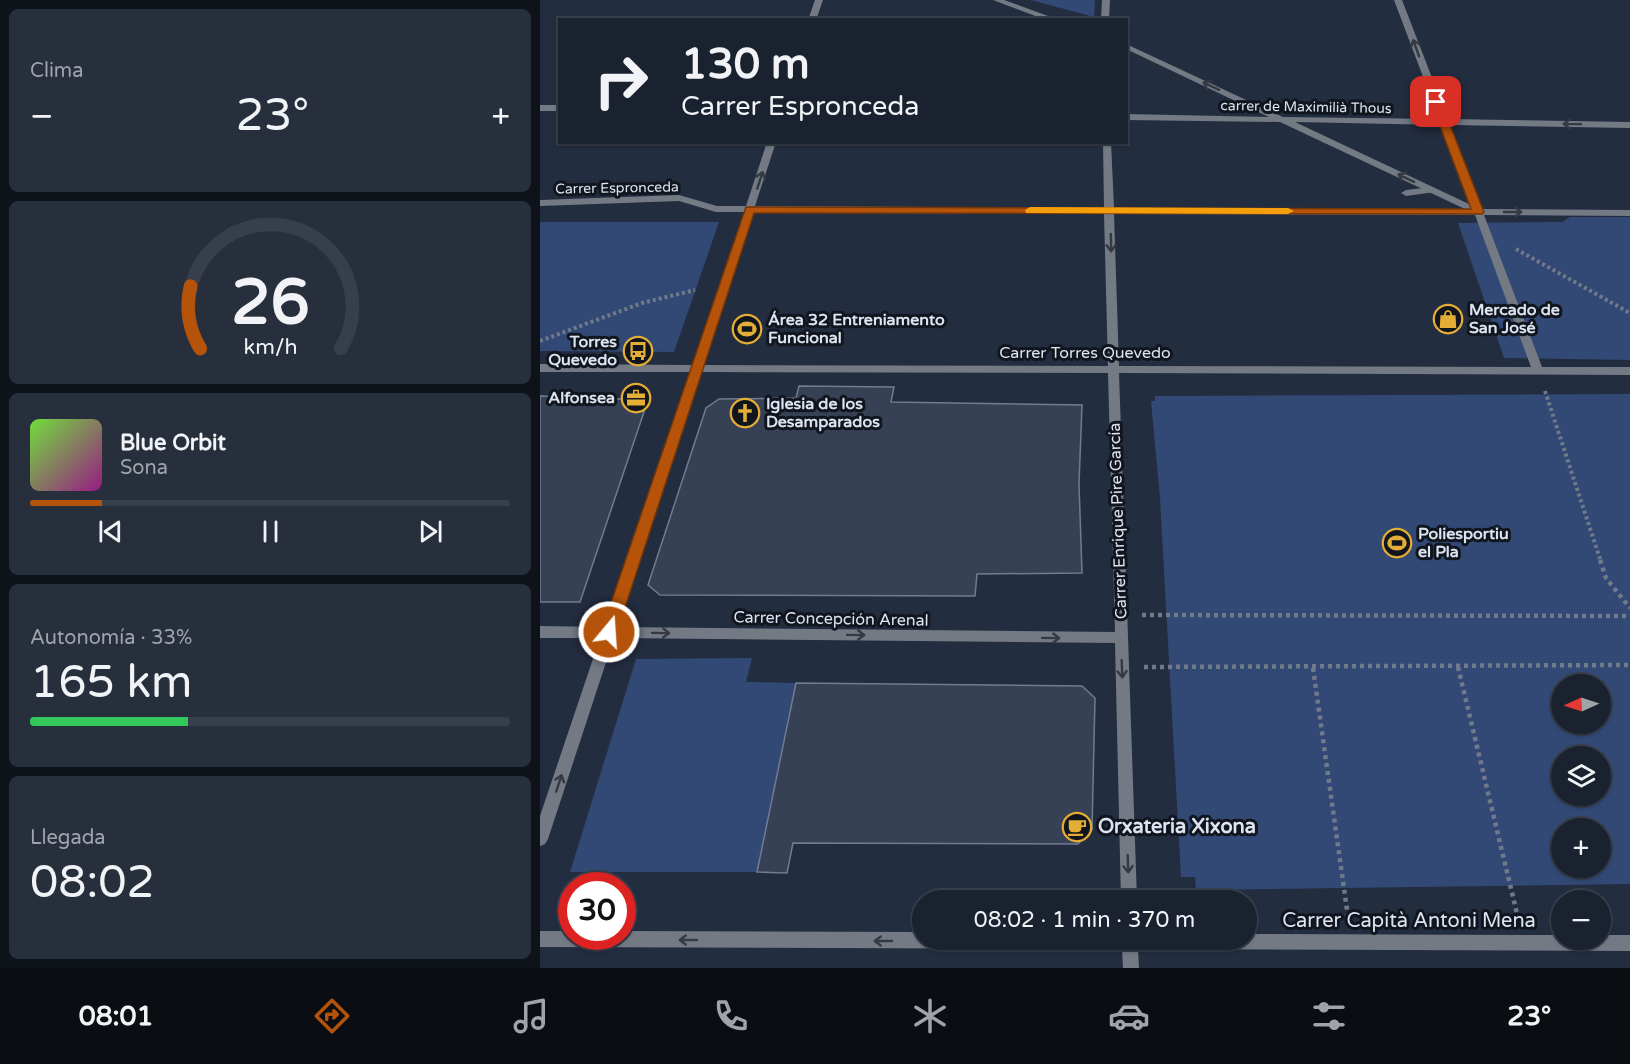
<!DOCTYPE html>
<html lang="es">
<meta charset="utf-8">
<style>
body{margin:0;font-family:"Varela Round",sans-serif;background:#272f3c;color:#f1f3f6;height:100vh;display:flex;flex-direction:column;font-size:22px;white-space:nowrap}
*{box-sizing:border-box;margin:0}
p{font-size:20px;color:#9fa4ab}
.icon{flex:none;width:33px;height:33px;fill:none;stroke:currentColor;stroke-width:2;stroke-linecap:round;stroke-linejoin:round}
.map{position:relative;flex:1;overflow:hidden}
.sheet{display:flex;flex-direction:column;gap:9px;padding:9px;background:#0e131a;width:540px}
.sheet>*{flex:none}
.top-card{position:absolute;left:18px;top:18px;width:570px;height:126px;border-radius:0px;box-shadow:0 2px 4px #0004,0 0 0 2px #383f4c;background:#1a2230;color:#f1f3f6;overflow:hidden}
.needle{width:39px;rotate:267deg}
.tools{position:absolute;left:1011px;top:674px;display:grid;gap:12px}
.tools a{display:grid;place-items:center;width:60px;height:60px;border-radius:50%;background:#1a2230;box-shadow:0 2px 4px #0004,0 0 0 2px #383f4c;font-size:30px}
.speed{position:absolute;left:18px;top:872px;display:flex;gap:12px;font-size:30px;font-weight:700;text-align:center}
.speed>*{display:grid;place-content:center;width:78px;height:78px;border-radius:50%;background:#1a2230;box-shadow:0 2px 4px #0004,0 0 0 2px #383f4c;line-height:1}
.speed .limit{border:9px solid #d22;background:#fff;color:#111}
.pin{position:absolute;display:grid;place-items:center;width:51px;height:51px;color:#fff;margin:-26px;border-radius:12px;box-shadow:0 3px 9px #0006}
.me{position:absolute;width:66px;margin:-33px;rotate:18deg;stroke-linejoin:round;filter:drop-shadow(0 0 4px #0008)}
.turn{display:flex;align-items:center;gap:21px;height:126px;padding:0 24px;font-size:27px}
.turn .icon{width:78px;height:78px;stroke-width:2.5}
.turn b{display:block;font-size:42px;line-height:51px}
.big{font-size:45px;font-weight:600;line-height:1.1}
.sheet .widget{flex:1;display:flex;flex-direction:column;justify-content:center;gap:9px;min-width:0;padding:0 21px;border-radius:9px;background:#272f3c}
.sheet .dial{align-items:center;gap:0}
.dial svg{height:156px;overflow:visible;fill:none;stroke:#383f4c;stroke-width:7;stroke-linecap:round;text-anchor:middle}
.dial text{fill:#f1f3f6;stroke:none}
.song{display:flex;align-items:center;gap:18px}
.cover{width:72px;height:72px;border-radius:9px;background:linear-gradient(135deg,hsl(100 70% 55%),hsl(310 70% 35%))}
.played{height:6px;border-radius:3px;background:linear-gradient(90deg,#b45309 15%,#383f4c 15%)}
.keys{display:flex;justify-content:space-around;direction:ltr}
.heat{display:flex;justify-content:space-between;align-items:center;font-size:33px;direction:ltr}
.charge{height:9px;border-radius:4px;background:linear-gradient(90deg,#34c759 33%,#383f4c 0)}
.trip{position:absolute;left:372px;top:890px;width:345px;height:60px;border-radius:30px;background:#1a2230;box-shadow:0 2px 4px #0004,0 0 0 2px #383f4c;font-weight:600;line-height:60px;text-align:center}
.menu{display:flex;height:96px;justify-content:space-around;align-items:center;background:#0a0e13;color:#9fa4ab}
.menu .icon{width:42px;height:42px}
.menu .on{color:#b45309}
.menu b{font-size:27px;color:#f1f3f6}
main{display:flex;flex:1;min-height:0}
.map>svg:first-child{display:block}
.green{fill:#324975;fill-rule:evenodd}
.building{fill:#374156;stroke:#707c92;stroke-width:1.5}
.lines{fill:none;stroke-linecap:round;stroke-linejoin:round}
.path-far1{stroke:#717a8a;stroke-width:4;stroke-dasharray:3 3;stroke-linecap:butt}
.path{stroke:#717a8a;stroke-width:4.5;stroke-dasharray:4 4;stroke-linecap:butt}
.service{fill:#747a84;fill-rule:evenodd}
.minor{fill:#747a84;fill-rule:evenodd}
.oneway{stroke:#343942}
.route{fill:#b45309;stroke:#753606;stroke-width:1.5}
.slow{fill:#f59e0b}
.labels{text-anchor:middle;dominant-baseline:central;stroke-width:6;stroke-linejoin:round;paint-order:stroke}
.far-street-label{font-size:14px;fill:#dde4f1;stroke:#11161e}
.poi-label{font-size:16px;font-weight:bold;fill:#dde4f1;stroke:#11161e;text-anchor:start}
.street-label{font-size:16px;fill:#dde4f1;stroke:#11161e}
.near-poi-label{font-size:20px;font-weight:bold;fill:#dde4f1;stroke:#11161e;text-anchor:start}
.near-street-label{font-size:20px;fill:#dde4f1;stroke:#11161e}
</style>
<main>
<section class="sheet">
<div class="widget"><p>Clima</p>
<div class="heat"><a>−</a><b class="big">23°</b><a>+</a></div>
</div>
<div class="widget dial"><svg viewBox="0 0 100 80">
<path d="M14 69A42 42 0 1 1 86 69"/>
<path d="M14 69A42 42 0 0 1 9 37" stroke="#b45309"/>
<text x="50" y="56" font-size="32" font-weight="700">26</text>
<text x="50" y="72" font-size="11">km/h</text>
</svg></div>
<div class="widget">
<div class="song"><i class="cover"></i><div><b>Blue Orbit</b><p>Sona</p></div></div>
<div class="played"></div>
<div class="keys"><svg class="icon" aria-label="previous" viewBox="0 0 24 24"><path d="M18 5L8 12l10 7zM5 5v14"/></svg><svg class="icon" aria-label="pause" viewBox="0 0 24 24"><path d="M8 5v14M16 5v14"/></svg><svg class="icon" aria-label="next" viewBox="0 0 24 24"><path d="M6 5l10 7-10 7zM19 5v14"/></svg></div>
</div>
<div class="widget"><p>Autonomía · 33%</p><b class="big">165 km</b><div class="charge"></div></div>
<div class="widget"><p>Llegada</p><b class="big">08:02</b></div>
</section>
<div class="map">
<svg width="1090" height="968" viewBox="0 0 1090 968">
<rect width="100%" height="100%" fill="#232d40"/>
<g class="green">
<path d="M 491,0 L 555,0 L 554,17 Z"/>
<path d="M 1030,217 L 1090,217 L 1090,360 L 964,358 L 918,223 L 1022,222 Z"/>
<path d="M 0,222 L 179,222 L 134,352 L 0,351 Z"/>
<path d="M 1090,394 L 1090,884 L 656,890 L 655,877 L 641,877 L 620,498 L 611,401 L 615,401 L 615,396 ZM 1022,684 L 1060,684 L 1060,723 L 1022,723 ZM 1022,756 L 1060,756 L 1060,795 L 1022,795 ZM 1022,828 L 1060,828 L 1060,867 L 1022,867 Z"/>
<path d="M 212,658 L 206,682 L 256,683 L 217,872 L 30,872 L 96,659 Z"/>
</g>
<g class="building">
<path d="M 259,386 L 354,387 L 351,402 L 542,405 L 539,484 L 542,573 L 437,574 L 435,596 L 120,595 L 108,585 L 166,408 L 179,399 L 256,398 Z"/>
<path d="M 0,396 L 108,400 L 40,602 L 0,602 Z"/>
<path d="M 256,683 L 542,686 L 555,698 L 552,830 L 538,844 L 253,843 L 247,873 L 217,872 Z"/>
</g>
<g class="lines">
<g class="path-far1">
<path d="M 976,249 L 1090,313"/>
<path d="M 0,341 L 102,303 L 155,290"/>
<path d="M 1005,391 L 1061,562"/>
</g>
<g class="path">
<path d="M 1060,560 L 1066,578 L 1090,608"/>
<path d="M 602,615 L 1090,616"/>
<path d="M 604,667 L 1090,665"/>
<path d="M 918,667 L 978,918"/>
<path d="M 773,668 L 808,917"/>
</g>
<path class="service" d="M 892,187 L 895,188 L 895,192 L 866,196 L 861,193 L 866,190 Z"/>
<g class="minor">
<path d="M 275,0 L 283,0 L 276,20 L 268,20 Z"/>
<path d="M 453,0 L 464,0 L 519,20 L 506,20 Z"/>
<path d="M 562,0 L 570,0 L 569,20 L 561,20 Z"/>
<path d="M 854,0 L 862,0 L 908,119 L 1090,122 L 1090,128 L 910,125 L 942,209 L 1090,210 L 1090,216 L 944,215 L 1002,367 L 1090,367 L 1090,375 L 579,373 L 597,900 L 581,900 L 575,643 L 74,638 L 8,839 L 5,844 L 0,846 L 0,816 L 60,638 L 0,638 L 0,626 L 64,627 L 150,372 L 0,372 L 0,364 L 152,365 L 204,212 L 176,212 L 139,201 L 0,206 L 0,200 L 139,195 L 177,206 L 206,206 L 227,142 L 236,142 L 215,206 L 564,208 L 563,142 L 571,142 L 574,208 L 925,209 L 740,122 L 586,120 L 586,114 L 729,117 L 586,49 L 586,44 L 743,117 L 899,119 ZM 755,122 L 901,125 L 931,205 ZM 213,212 L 564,214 L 568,366 L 163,365 ZM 574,214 L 935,215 L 991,367 L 579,366 ZM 161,372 L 568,373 L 575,632 L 77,627 Z"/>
<rect x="0" y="105" width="20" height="6"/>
<path d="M 0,931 L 32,931 L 32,936 L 82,936 L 82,931 L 382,932 L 382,939 L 706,939 L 706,934 L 1022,935 L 1022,939 L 1060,939 L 1060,935 L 1090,935 L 1090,951 L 598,949 L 599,968 L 583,968 L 582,949 L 0,947 Z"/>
</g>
</g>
<defs><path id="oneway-shaft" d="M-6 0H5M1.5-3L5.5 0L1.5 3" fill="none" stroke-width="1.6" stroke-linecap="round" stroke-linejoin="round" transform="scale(1.5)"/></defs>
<g class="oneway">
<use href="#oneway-shaft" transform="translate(876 48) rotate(-110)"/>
<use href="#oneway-shaft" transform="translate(671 86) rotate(-155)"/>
<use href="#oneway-shaft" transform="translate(1032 124) rotate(-179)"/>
<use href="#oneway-shaft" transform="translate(866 178) rotate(-155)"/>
<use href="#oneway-shaft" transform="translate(220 180) rotate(-72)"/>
<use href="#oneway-shaft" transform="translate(973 212)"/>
<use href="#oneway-shaft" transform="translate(571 243) rotate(89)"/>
<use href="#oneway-shaft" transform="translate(121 633) rotate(1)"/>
<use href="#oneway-shaft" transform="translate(316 635) rotate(1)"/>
<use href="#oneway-shaft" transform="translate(511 638) rotate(1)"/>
<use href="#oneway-shaft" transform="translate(582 669) rotate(88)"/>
<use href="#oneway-shaft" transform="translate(19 783) rotate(-72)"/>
<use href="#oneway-shaft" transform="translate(588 864) rotate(88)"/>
<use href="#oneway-shaft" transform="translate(148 940) rotate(-180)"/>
<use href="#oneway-shaft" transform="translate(343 941) rotate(-180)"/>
</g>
<path class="route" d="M 893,100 L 901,102 L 944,212 L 942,214 L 214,213 L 77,632 L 74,637 L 69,639 L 64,637 L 61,632 L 206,207 L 931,209 L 891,102 Z"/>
<path class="slow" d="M 490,207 L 748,208 L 754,211 L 748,214 L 486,213 L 485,210 Z"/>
<defs>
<g id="shop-ring" transform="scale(1.5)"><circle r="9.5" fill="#11161e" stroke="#e4ad35" stroke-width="1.5"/><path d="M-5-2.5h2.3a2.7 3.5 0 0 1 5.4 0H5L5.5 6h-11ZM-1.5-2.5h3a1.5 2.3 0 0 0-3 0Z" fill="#e4ad35"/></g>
<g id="stadium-ring" transform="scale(1.5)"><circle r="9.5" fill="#11161e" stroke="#e4ad35" stroke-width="1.5"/><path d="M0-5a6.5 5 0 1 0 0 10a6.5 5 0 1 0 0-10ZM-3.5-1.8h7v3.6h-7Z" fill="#e4ad35"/></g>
<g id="bus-ring" transform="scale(1.5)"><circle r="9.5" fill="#11161e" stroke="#e4ad35" stroke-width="1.5"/><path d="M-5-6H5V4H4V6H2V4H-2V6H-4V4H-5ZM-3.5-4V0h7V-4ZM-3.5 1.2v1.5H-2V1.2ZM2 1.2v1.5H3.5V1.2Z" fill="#e4ad35"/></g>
<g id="office-ring" transform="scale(1.5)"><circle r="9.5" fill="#11161e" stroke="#e4ad35" stroke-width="1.5"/><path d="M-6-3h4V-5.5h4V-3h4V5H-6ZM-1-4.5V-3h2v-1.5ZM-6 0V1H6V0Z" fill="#e4ad35"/></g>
<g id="church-ring" transform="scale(1.5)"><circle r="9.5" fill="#11161e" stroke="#e4ad35" stroke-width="1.5"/><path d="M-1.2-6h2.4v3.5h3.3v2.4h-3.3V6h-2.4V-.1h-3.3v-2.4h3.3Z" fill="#e4ad35"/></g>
<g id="cafe-ring" transform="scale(1.5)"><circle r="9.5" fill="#11161e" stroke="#e4ad35" stroke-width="1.5"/><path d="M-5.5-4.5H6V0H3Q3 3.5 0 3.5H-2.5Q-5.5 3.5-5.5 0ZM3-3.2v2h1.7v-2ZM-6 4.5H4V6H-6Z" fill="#e4ad35"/></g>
</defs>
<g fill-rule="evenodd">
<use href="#shop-ring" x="908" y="319"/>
<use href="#stadium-ring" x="207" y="329"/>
<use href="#bus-ring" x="98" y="351"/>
<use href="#office-ring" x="96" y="398"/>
<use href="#church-ring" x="205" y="413"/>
<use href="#stadium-ring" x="857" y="543"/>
<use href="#cafe-ring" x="537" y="827"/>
</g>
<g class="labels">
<g class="far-street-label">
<text transform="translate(766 107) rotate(1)">carrer de Maximilià Thous</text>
<text transform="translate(77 188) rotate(-1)">Carrer Espronceda</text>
</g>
<g class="poi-label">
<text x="929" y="310">Mercado de<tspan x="929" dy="18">San José</tspan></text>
<text x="228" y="320">Área 32 Entreniamento<tspan x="228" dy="18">Funcional</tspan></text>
<text x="77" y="342" text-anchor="end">Torres<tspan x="77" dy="18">Quevedo</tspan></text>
<text x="75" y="398" text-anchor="end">Alfonsea</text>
<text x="226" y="404">Iglesia de los<tspan x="226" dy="18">Desamparados</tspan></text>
<text x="878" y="534">Poliesportiu<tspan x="878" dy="18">el Pla</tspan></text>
</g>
<g class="street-label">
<text x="545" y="353">Carrer Torres Quevedo</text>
<text transform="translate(578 521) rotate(-92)">Carrer Enrique Pire García</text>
<text transform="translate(291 619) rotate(1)">Carrer Concepción Arenal</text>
</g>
<g class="near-poi-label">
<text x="558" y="827">Orxateria Xixona</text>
</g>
<g class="near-street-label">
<text x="869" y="921">Carrer Capità Antoni Mena</text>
</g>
</g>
</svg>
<div class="tools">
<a><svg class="needle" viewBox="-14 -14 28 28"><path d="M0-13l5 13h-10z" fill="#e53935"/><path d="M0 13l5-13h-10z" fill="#9fa4ab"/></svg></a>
<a><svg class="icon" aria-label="layers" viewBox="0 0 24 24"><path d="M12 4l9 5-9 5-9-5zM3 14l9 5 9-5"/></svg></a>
<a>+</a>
<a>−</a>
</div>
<div class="speed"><div class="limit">30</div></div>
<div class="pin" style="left:896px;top:102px;background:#d93025"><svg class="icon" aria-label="arrive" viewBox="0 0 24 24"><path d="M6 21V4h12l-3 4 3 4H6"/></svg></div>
<svg class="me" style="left:69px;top:632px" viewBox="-20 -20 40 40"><circle r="17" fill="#b45309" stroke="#fff" stroke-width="3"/><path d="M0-11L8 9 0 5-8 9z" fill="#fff"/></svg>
<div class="trip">08:02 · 1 min · 370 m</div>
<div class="top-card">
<div class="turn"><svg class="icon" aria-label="right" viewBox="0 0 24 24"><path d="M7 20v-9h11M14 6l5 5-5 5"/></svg><div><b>130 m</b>Carrer Espronceda</div></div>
</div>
</div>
</main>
<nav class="menu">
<b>08:01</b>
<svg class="icon on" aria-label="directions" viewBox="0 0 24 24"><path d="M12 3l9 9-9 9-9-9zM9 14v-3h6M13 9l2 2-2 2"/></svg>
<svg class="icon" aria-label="music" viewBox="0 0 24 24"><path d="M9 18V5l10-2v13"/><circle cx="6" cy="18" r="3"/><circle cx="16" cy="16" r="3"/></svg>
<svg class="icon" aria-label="phone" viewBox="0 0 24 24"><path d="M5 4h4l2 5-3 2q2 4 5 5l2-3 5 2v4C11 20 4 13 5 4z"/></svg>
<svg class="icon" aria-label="climate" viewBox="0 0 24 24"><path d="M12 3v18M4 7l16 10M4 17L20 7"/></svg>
<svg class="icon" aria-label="car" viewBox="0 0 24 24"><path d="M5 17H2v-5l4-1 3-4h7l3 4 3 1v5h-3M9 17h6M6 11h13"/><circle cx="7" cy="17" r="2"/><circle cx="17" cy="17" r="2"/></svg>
<svg class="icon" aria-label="filters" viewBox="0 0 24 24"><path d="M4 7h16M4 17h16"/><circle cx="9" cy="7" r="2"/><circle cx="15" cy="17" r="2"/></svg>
<b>23°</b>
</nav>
